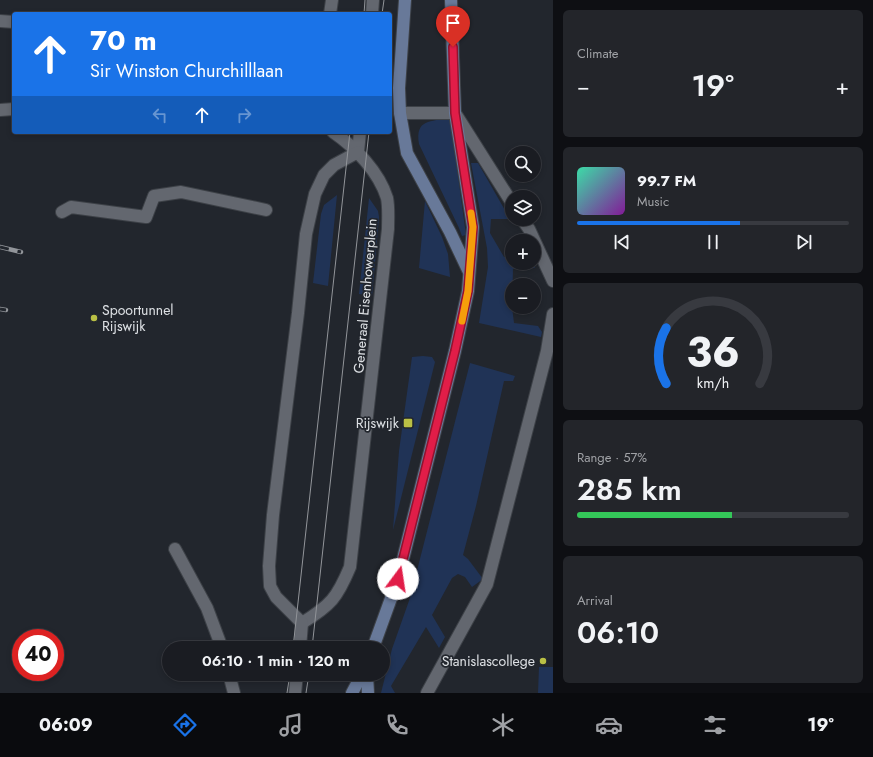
<!DOCTYPE html>
<meta charset="utf-8">
<style>
body{margin:0;font-family:Jost,sans-serif;background:#23252a;color:#f1f3f6;height:100vh;display:flex;flex-direction:column;font-size:15px;white-space:nowrap}
*{box-sizing:border-box;margin:0}
p{font-size:13px;color:#9fa1a5}
.icon{flex:none;width:22px;height:22px;fill:none;stroke:currentColor;stroke-width:2;stroke-linecap:round;stroke-linejoin:round}
.map{position:relative;flex:1;overflow:hidden}
.drawer{display:flex;flex-direction:column;gap:10px;padding:10px;background:#0e0f13;width:320px}
.drawer>*{flex:none}
.hud{position:absolute;left:12px;top:12px;width:380px;height:122px;border-radius:4px;box-shadow:0 2px 6px #0003,0 0 0 1px #383a40;background:#1a73e8;color:#fff;overflow:hidden}
.tools{position:absolute;left:505px;top:146px;display:grid;gap:8px}
.tools a{display:grid;place-items:center;width:36px;height:36px;border-radius:50%;background:#1a1c22;box-shadow:0 2px 6px #0003,0 0 0 1px #383a40;font-size:20px}
.speed{position:absolute;left:12px;top:629px;display:flex;gap:8px;font-size:20px;font-weight:700;text-align:center}
.speed>*{display:grid;place-content:center;width:52px;height:52px;border-radius:50%;background:#1a1c22;box-shadow:0 2px 6px #0003,0 0 0 1px #383a40;line-height:1}
.speed .limit{border:6px solid #d22;background:#fff;color:#111}
.pin{position:absolute;display:grid;place-items:center;width:34px;height:34px;color:#fff;margin:-41px -17px;border-radius:50% 50% 50% 0;rotate:-45deg;box-shadow:0 0 4px #0007}
.pin .icon{rotate:45deg}
.me{position:absolute;width:44px;margin:-22px;rotate:14deg;stroke-linejoin:round;filter:drop-shadow(0 0 3px #0008)}
.turn{display:flex;align-items:center;gap:14px;height:84px;padding:0 12px;font-size:18px}
.turn .icon{width:52px;height:52px;stroke-width:2.5}
.turn b{display:block;font-size:28px;line-height:34px}
.lanes{display:flex;align-items:center;height:38px;padding:0 12px;background:#0003;justify-content:center;gap:20px;direction:ltr}
.lanes .off{opacity:.35}
.big{font-size:30px;font-weight:600;line-height:1.1}
.drawer .tile{flex:1;display:flex;flex-direction:column;justify-content:center;gap:6px;min-width:0;padding:0 14px;border-radius:6px;background:#23252a}
.drawer .dial{align-items:center;gap:0}
.dial svg{height:104px;overflow:visible;fill:none;stroke:#383a40;stroke-width:7;stroke-linecap:round;text-anchor:middle}
.dial text{fill:#f1f3f6;stroke:none}
.song{display:flex;align-items:center;gap:12px}
.cover{width:48px;height:48px;border-radius:6px;background:linear-gradient(135deg,hsl(160 70% 55%),hsl(290 70% 35%))}
.played{height:4px;border-radius:2px;background:linear-gradient(90deg,#1a73e8 60%,#383a40 60%)}
.keys{display:flex;justify-content:space-around;direction:ltr}
.heat{display:flex;justify-content:space-between;align-items:center;font-size:22px;direction:ltr}
.charge{height:6px;border-radius:3px;background:linear-gradient(90deg,#34c759 57%,#383a40 0)}
.trip{position:absolute;left:162px;top:641px;width:228px;height:40px;border-radius:20px;background:#1a1c22;box-shadow:0 2px 6px #0003,0 0 0 1px #383a40;font-weight:600;line-height:40px;text-align:center}
.tab-bar{display:flex;height:64px;justify-content:space-around;align-items:center;background:#0a0b0e;color:#9fa1a5}
.tab-bar .icon{width:28px;height:28px}
.tab-bar .on{color:#1a73e8}
.tab-bar b{font-size:18px;color:#f1f3f6}
main{display:flex;flex:1;min-height:0}
.map>svg:first-child{display:block}
.green{fill:#203356}
.lines{fill:none;stroke-linecap:round;stroke-linejoin:round}
.lane-casing{stroke:#3d4147;stroke-width:14}
.street-casing{stroke:#3d4147;stroke-width:14}
.secondary-casing{stroke:#3d4147;stroke-width:14}
.lane{stroke:#63676f;stroke-width:12}
.street{stroke:#63676f;stroke-width:12}
.secondary{stroke:#687999;stroke-width:12}
.tram{stroke:#92959a;stroke-width:1}
.rail-casing{stroke:#92959a;stroke-width:4.5}
.rail{stroke:#22262d;stroke-width:3;stroke-dasharray:9;stroke-linecap:butt}
.route-casing{stroke:#92132f;stroke-width:10}
.route{stroke:#e11d48;stroke-width:7}
.slow{stroke:#f59e0b;stroke-width:7}
.poi-dot{fill:#bac045;stroke:#22262d;stroke-width:1.5}
.labels{text-anchor:middle;dominant-baseline:central;stroke-width:3.5;stroke-linejoin:round;paint-order:stroke}
.street-label{font-size:14px;fill:#dde0e4;stroke:#22262d}
.poi-label{font-size:14px;fill:#dde0e4;stroke:#22262d;text-anchor:end}
</style>
<main>
<div class="map">
<svg width="553" height="693" viewBox="0 0 553 693">
<rect width="100%" height="100%" fill="#22262d"/>
<g class="green">
<path d="M 449,117 L 452,119 L 454,146 L 466,235 L 462,236 L 459,228 L 419,144 C 415,118 431,123 449,117 Z"/>
<path d="M 471,163 L 478,163 L 510,219 L 491,219 L 490,233 L 504,257 L 512,257 L 512,263 L 533,263 L 535,268 L 513,269 L 512,307 L 514,323 L 538,326 L 542,332 L 541,337 L 479,323 L 488,267 L 487,248 Z"/>
<path d="M 337,195 L 328,286 L 313,283 L 321,214 L 324,205 Z"/>
<path d="M 369,198 L 378,211 L 379,217 L 372,296 L 359,294 Z"/>
<path d="M 425,201 L 442,237 L 448,254 L 450,277 L 419,268 Z"/>
<path d="M 423,356 L 432,357 L 435,362 L 393,530 L 399,451 L 412,357 Z"/>
<path d="M 470,363 L 515,376 L 513,381 L 504,381 L 476,506 L 463,555 L 468,559 L 483,579 L 472,587 L 465,577 L 458,574 L 452,578 L 432,615 L 445,637 L 439,648 L 426,627 L 391,686 L 395,693 L 381,693 L 392,649 L 410,598 Z"/>
<path d="M 539,667 L 553,667 L 553,693 L 538,693 Z"/>
</g>
<g class="lines">
<g class="lane-casing">
<g id="lane">
<path d="M 372,14 L 373,0"/>
<path d="M 0,110 L 14,109"/>
<path d="M 400,113 L 455,113 L 512,203"/>
<path d="M 358,152 L 360,132"/>
<path d="M 522,219 L 529,229 L 553,281"/>
<path d="M 175,549 L 207,608 L 222,648"/>
<path d="M 302,623 C 331,605 337,598 350,567 L 388,229 C 388,220 389,208 387,198 C 379,172 355,147 333,132"/>
<path d="M 302,623 L 276,597 L 270,586 L 269,566 L 273,515 L 298,313 L 306,234 L 315,194 L 324,175 L 334,165 L 358,152"/>
<path d="M 300,648 L 302,623"/>
<path d="M 229,674 L 234,693"/>
<path d="M 295,693 L 297,674"/>
<path d="M 427,693 L 487,584 L 547,351 L 553,314"/>
</g>
</g>
<g class="street-casing">
<g id="street">
<path d="M 330,14 L 332,0"/>
<path d="M 0,21 L 14,22"/>
<path d="M 62,212 L 71,207 L 146,217 L 154,196 L 181,192 L 266,210"/>
</g>
</g>
<g class="secondary-casing">
<g id="secondary">
<path d="M 405,0 L 399,88 L 400,113 L 407,153 L 450,232 L 468,270"/>
<path d="M 373,648 L 398,579 L 455,351 L 468,291 L 473,227 L 455,113 L 451,0"/>
<path d="M 367,674 L 368,693"/>
<path d="M 352,693 L 362,674"/>
</g>
</g>
<use href="#lane" class="lane"/>
<use href="#street" class="street"/>
<use href="#secondary" class="secondary"/>
<g class="tram">
<path d="M 364,14 L 365,0"/>
<path d="M 382,14 L 384,0"/>
<path d="M 293,648 L 350,132"/>
<path d="M 312,648 L 369,132"/>
<path d="M 287,693 L 290,674"/>
<path d="M 306,693 L 309,674"/>
</g>
<g class="rail-casing">
<g id="rail">
<path d="M 0,247 L 21,252"/>
<path d="M 0,309 L 6,310"/>
</g>
</g>
<use href="#rail" class="rail"/>
</g>
<g class="lines">
<g class="route-casing">
<path id="route" d="M 398,579 L 455,351 L 468,291 L 473,227 L 455,113 L 453,47"/>
</g>
<use href="#route" class="route"/>
<path class="slow" d="M 462,321 L 468,291 L 473,227 L 471,213"/>
</g>
<g class="poi-dot">
<circle cx="94" cy="318" r="4"/>
<rect x="403" y="418" width="10" height="10" rx="2"/>
<circle cx="543" cy="661" r="4"/>
</g>
<g class="labels">
<g class="street-label">
<text transform="translate(365 296) rotate(-85)">Generaal Eisenhowerplein</text>
</g>
<g class="poi-label">
<text x="102" y="310" text-anchor="start">Spoortunnel<tspan x="102" dy="16">Rijswijk</tspan></text>
<text x="399" y="423">Rijswijk</text>
<text x="535" y="661">Stanislascollege</text>
</g>
</g>
</svg>
<div class="tools">
<a><svg class="icon" aria-label="search" viewBox="0 0 24 24"><circle cx="10" cy="10" r="6"/><path d="M15 15l6 6"/></svg></a>
<a><svg class="icon" aria-label="layers" viewBox="0 0 24 24"><path d="M12 4l9 5-9 5-9-5zM3 14l9 5 9-5"/></svg></a>
<a>+</a>
<a>−</a>
</div>
<div class="speed"><div class="limit">40</div></div>
<div class="pin" style="left:453px;top:47px;background:#d93025"><svg class="icon" aria-label="arrive" viewBox="0 0 24 24"><path d="M6 21V4h12l-3 4 3 4H6"/></svg></div>
<svg class="me" style="left:398px;top:579px" viewBox="-20 -20 40 40"><circle r="19" fill="#fff"/><path d="M0-13L10 11 0 6-10 11z" fill="#e11d48"/></svg>
<div class="trip">06:10 · 1 min · 120 m</div>
<div class="hud">
<div class="turn"><svg class="icon" aria-label="ahead" viewBox="0 0 24 24"><path d="M12 20V5M6 11l6-6 6 6"/></svg><div><b>70 m</b>Sir Winston Churchilllaan</div></div>
<div class="lanes"><svg class="icon off" aria-label="left" viewBox="0 0 24 24"><path d="M17 20v-9H6M10 6l-5 5 5 5"/></svg><svg class="icon" aria-label="ahead" viewBox="0 0 24 24"><path d="M12 20V5M6 11l6-6 6 6"/></svg><svg class="icon off" aria-label="right" viewBox="0 0 24 24"><path d="M7 20v-9h11M14 6l5 5-5 5"/></svg></div>
</div>
</div>
<section class="drawer">
<div class="tile"><p>Climate</p>
<div class="heat"><a>−</a><b class="big">19°</b><a>+</a></div>
</div>
<div class="tile">
<div class="song"><i class="cover"></i><div><b>99.7 FM</b><p>Music</p></div></div>
<div class="played"></div>
<div class="keys"><svg class="icon" aria-label="previous" viewBox="0 0 24 24"><path d="M18 5L8 12l10 7zM5 5v14"/></svg><svg class="icon" aria-label="pause" viewBox="0 0 24 24"><path d="M8 5v14M16 5v14"/></svg><svg class="icon" aria-label="next" viewBox="0 0 24 24"><path d="M6 5l10 7-10 7zM19 5v14"/></svg></div>
</div>
<div class="tile dial"><svg viewBox="0 0 100 80">
<path d="M14 69A42 42 0 1 1 86 69"/>
<path d="M14 69A42 42 0 0 1 14 26" stroke="#1a73e8"/>
<text x="50" y="56" font-size="32" font-weight="700">36</text>
<text x="50" y="72" font-size="11">km/h</text>
</svg></div>
<div class="tile"><p>Range · 57%</p><b class="big">285 km</b><div class="charge"></div></div>
<div class="tile"><p>Arrival</p><b class="big">06:10</b></div>
</section>
</main>
<nav class="tab-bar">
<b>06:09</b>
<svg class="icon on" aria-label="directions" viewBox="0 0 24 24"><path d="M12 3l9 9-9 9-9-9zM9 14v-3h6M13 9l2 2-2 2"/></svg>
<svg class="icon" aria-label="music" viewBox="0 0 24 24"><path d="M9 18V5l10-2v13"/><circle cx="6" cy="18" r="3"/><circle cx="16" cy="16" r="3"/></svg>
<svg class="icon" aria-label="phone" viewBox="0 0 24 24"><path d="M5 4h4l2 5-3 2q2 4 5 5l2-3 5 2v4C11 20 4 13 5 4z"/></svg>
<svg class="icon" aria-label="climate" viewBox="0 0 24 24"><path d="M12 3v18M4 7l16 10M4 17L20 7"/></svg>
<svg class="icon" aria-label="car" viewBox="0 0 24 24"><path d="M5 17H2v-5l4-1 3-4h7l3 4 3 1v5h-3M9 17h6M6 11h13"/><circle cx="7" cy="17" r="2"/><circle cx="17" cy="17" r="2"/></svg>
<svg class="icon" aria-label="filters" viewBox="0 0 24 24"><path d="M4 7h16M4 17h16"/><circle cx="9" cy="7" r="2"/><circle cx="15" cy="17" r="2"/></svg>
<b>19°</b>
</nav>
